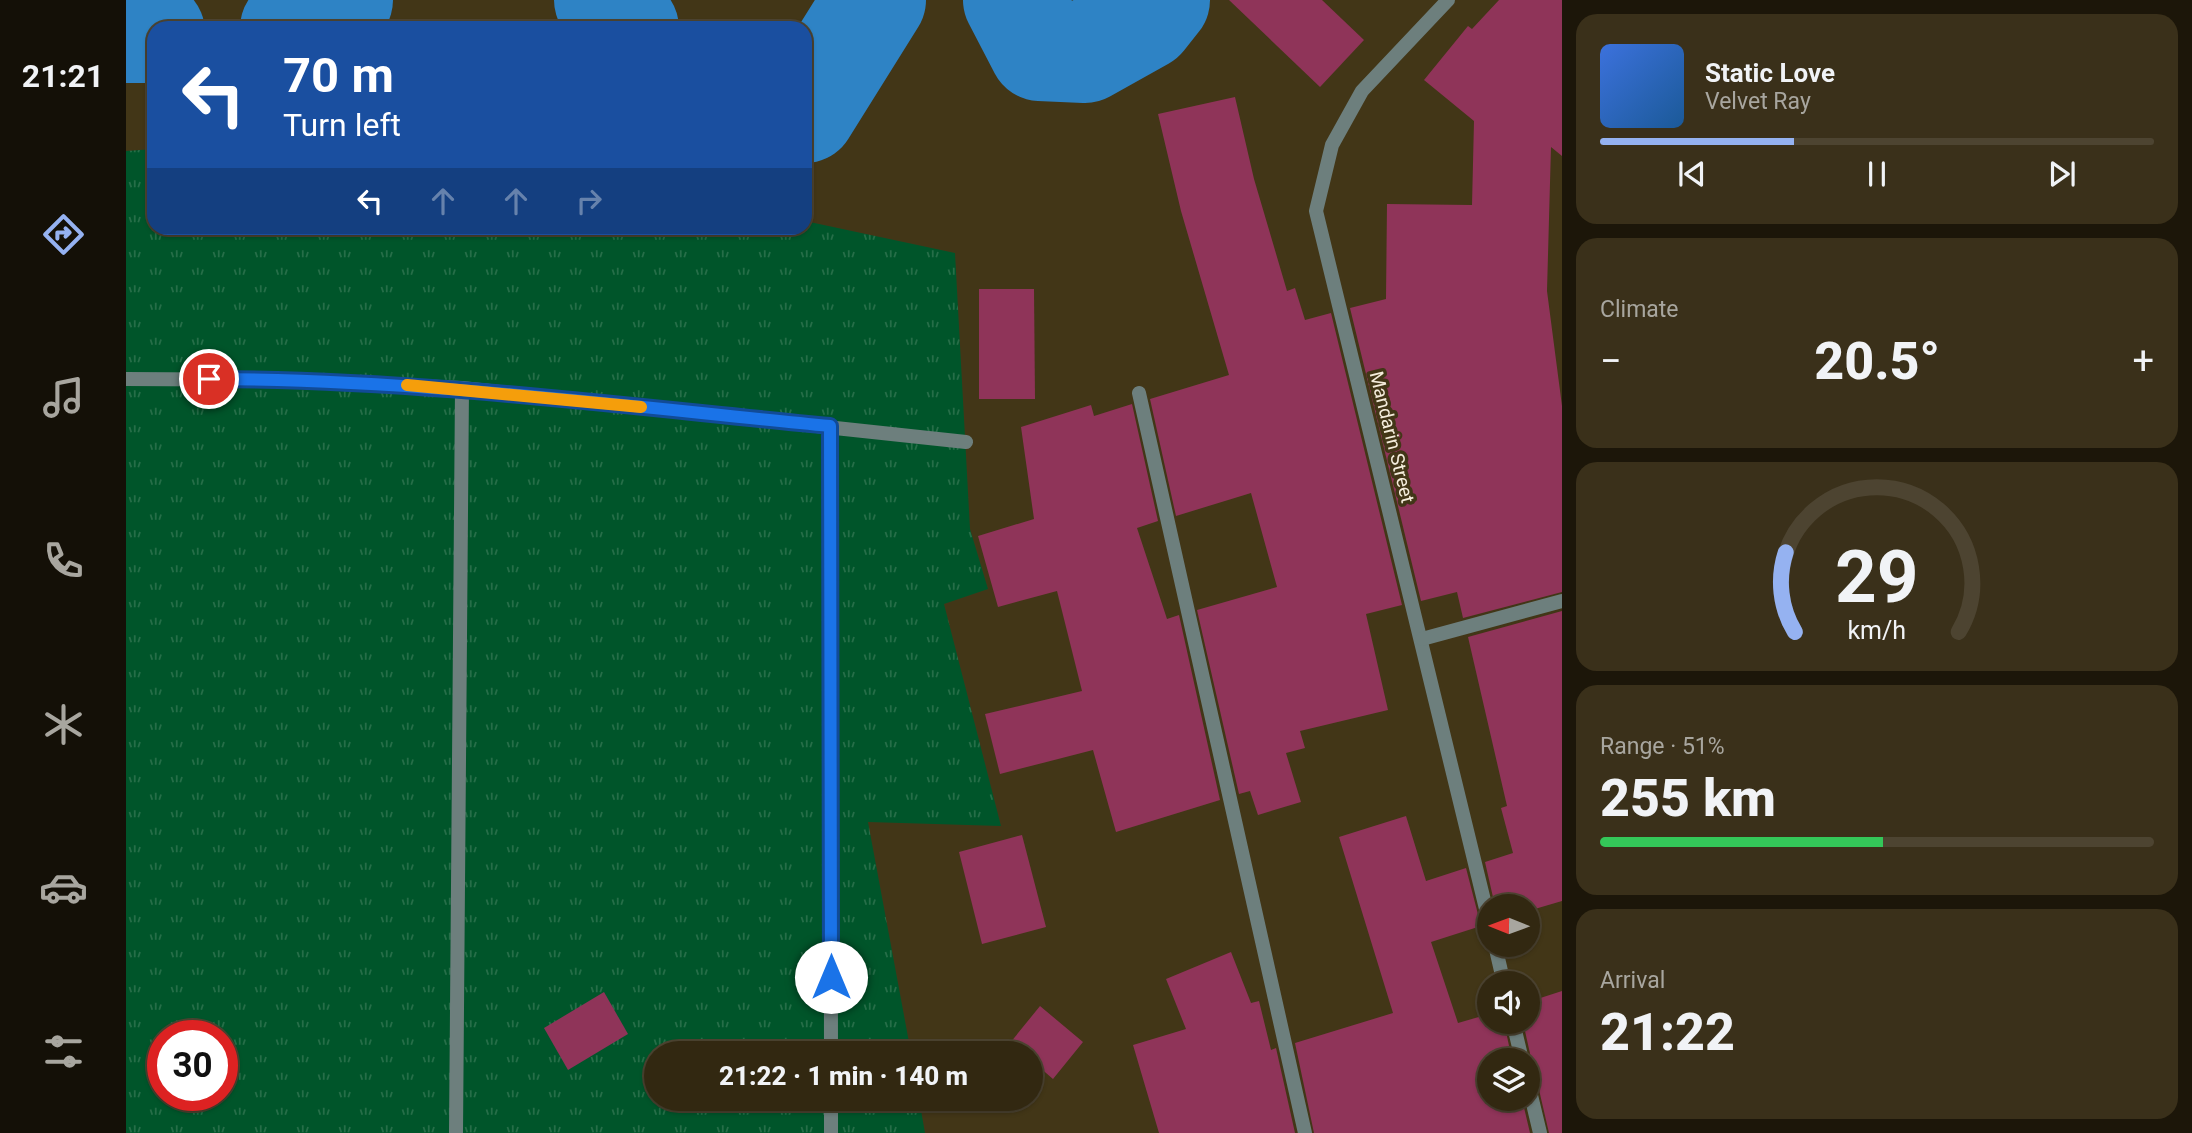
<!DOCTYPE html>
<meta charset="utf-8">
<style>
body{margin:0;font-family:Roboto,sans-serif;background:#3a301a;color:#f1f3f6;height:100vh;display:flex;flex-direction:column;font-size:26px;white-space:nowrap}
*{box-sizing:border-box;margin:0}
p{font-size:23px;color:#a8a69f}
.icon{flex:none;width:38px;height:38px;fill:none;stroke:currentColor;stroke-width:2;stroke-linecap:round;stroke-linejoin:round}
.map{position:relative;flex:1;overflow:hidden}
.panel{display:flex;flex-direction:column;gap:14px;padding:14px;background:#1c1609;width:630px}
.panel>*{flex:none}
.banner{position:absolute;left:21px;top:21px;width:665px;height:214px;border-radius:21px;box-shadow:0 2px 5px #0004,0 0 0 2px #4d4431;background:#1a4fa0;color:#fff;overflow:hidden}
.needle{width:46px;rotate:271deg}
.fabs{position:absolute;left:1351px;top:894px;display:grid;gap:14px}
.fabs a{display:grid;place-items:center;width:63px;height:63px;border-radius:50%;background:#322811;box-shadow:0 2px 5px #0004,0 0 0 2px #4d4431;font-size:35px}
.speed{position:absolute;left:21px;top:1020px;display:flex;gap:14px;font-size:35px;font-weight:700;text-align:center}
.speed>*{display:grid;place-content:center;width:91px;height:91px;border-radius:50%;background:#322811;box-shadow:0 2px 5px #0004,0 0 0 2px #4d4431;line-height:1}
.speed .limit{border:10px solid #d22;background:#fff;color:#111}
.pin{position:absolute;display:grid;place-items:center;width:60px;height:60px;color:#fff;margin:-30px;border:4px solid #fff;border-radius:50%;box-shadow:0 2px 7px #0007}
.me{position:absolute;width:77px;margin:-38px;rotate:0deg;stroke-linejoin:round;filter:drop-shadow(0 0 5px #0008)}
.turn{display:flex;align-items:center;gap:24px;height:147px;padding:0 21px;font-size:32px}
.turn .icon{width:91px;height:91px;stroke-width:2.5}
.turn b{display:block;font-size:49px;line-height:60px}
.lanes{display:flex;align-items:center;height:66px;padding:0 21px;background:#0003;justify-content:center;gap:35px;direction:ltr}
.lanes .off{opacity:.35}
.big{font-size:52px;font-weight:800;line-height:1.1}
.panel .card{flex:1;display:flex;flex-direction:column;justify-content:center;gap:10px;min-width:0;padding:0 24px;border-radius:21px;background:#3a301a}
.panel .dial{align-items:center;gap:0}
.dial svg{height:182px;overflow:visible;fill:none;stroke:#4d4431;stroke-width:7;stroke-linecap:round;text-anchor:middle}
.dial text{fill:#f1f3f6;stroke:none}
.song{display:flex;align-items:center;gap:21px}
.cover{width:84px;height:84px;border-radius:10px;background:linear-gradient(135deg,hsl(220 70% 55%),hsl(210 70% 35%))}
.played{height:7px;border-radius:4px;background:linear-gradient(90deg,#95b2f1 35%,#4d4431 35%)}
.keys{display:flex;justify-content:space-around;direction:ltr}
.heat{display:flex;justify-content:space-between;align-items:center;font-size:38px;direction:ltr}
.charge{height:10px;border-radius:5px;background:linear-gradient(90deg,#34c759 51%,#4d4431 0)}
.trip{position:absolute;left:518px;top:1041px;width:399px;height:70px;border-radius:35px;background:#322811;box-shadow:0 2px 5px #0004,0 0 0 2px #4d4431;font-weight:800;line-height:70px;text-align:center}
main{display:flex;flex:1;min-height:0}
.tab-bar{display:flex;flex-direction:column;width:126px;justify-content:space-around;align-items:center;background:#141007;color:#a8a69f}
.tab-bar .icon{width:49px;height:49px}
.tab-bar .current{color:#95b2f1}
.tab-bar b{font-size:32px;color:#f1f3f6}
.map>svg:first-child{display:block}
.grass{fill:url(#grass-tufts);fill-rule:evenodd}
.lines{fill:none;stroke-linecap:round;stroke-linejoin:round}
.river{stroke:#2e83c5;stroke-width:102}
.building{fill:#8f3459}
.minor{stroke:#6d7f7d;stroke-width:14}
.route-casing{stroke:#114b97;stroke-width:18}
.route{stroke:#1a73e8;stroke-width:12}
.slow{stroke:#f59e0b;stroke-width:12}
.labels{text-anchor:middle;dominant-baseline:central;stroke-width:7;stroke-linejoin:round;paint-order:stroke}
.street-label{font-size:19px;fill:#f5eddc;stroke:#423617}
</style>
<main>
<nav class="tab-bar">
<b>21:21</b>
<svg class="icon current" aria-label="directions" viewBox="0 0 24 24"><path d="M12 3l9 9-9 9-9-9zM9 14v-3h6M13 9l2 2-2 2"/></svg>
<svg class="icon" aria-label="music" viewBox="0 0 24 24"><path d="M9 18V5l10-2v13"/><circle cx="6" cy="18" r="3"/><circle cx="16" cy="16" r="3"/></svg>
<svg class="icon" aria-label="phone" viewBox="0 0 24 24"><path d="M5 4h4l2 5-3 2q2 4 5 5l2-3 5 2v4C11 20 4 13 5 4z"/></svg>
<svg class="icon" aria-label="climate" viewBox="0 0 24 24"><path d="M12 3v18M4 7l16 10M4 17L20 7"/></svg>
<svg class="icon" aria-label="car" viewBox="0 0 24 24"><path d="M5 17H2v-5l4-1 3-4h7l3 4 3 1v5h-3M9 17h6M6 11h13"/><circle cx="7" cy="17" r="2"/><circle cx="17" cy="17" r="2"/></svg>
<svg class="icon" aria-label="filters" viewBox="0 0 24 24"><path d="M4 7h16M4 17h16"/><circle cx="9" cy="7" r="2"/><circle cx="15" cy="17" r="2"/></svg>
</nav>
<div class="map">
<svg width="1436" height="1133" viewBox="0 0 1436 1133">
<defs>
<pattern id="grass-tufts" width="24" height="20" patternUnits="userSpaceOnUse" patternTransform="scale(1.75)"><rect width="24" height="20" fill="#00552a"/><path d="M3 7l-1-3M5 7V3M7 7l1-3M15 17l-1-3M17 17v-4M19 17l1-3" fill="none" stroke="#266e48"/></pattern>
</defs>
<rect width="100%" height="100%" fill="#423617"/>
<path class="grass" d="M 28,149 L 28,228 L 679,228 L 679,221 L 829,253 L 844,529 L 862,589 L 818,604 L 875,826 L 742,822 L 785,1053 L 530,1054 L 530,1099 L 793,1099 L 799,1133 L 0,1133 L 0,151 ZM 37,1036 L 96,1036 L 96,1096 L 37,1096 Z"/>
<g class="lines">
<g class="river">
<path d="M 479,0 L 502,28"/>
<path d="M 888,0 L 914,50 L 959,52 L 1018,19 L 1033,0"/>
<path d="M 165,28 L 216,0"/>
<path d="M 0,32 L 28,32"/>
<path d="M 679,112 L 749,0"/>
</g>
</g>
<g class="building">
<path d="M 1103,0 L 1196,0 L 1238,40 L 1194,87 Z"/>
<path d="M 1373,0 L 1436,0 L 1436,156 L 1425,147 L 1421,291 L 1436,406 L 1436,592 L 1337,618 L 1331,592 L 1295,601 L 1224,308 L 1260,299 L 1261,204 L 1346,205 L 1348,121 L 1298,80 L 1342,26 L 1346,29 Z"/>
<path d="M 1109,97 L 1128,179 L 1161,291 L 1169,288 L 1179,320 L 1205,313 L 1276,605 L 1240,614 L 1262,710 L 1174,731 L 1179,748 L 1160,753 L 1175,802 L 1132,815 L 1124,791 L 1113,794 L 1071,610 L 1151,587 L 1125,493 L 1050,516 L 1024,399 L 1103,375 L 1055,211 L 1032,114 Z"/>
<path d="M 853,289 L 908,289 L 909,399 L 853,399 Z"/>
<path d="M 1006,404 L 1032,521 L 1011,528 L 1041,619 L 1053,615 L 1094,800 L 990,832 L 967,750 L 874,774 L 859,714 L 956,691 L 931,591 L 872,607 L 852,536 L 908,519 L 895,427 L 965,405 L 968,416 Z"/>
<path d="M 1436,611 L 1436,901 L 1402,911 L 1402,906 L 1369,906 L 1359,862 L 1387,853 L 1375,808 L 1381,806 L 1342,637 Z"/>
<path d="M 1280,816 L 1300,881 L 1340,868 L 1355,926 L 1305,942 L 1332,1023 L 1363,1014 L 1363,1022 L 1378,1022 L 1386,1060 L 1363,1060 L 1363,1099 L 1396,1099 L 1404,1133 L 1188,1133 L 1169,1043 L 1267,1013 L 1213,837 Z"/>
<path d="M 896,835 L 920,927 L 856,944 L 833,852 Z"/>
<path d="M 1105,952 L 1125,1003 L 1133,1001 L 1145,1050 L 1150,1048 L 1169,1133 L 1033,1133 L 1007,1045 L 1060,1029 L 1040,979 Z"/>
<path d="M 1436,991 L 1436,1133 L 1423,1133 L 1411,1081 L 1402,1074 L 1405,1058 L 1397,1022 L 1402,1022 L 1402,1002 Z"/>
<path d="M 478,992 L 502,1034 L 442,1070 L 418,1028 Z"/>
<path d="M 914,1006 L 957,1042 L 927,1079 L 905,1060 L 905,1054 L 897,1054 L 884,1043 Z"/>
</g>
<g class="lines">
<g class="minor">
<path d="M 1322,0 L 1236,91 L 1206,145 L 1190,211 L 1363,921"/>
<path d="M 0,379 L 166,380 L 336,388 L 840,442"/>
<path d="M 1013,393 L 1179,1133"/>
<path d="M 704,426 L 705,1054"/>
<path d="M 1296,639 L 1436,601"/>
<path d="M 1369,945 L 1378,984"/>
<path d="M 1387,1022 L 1396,1060"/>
<path d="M 1402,1083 L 1414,1133"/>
<path d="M 705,1099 L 705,1133"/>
<path d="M 330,1133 L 336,388"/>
</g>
</g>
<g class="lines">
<g class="route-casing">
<path id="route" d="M 83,379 C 291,379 497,406 704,426 L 705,977"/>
</g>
<use href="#route" class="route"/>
<path class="slow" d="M 281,385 L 515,407"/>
</g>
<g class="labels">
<g class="street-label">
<text transform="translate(1266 437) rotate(76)">Mandarin Street</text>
</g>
</g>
</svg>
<div class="fabs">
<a><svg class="needle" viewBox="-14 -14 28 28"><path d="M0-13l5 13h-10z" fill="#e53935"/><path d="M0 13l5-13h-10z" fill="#a8a69f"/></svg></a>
<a><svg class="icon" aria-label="sound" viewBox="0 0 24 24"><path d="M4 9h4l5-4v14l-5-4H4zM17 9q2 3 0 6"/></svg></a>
<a><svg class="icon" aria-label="layers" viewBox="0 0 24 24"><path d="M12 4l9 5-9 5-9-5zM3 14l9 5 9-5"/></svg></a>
</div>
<div class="speed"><div class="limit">30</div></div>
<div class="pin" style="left:83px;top:379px;background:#d93025"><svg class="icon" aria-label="arrive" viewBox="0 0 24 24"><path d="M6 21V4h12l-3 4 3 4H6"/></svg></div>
<svg class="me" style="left:705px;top:977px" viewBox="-20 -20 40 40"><circle r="19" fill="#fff"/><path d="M0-13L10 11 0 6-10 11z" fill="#1a73e8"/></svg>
<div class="trip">21:22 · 1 min · 140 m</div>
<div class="banner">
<div class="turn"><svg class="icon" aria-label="left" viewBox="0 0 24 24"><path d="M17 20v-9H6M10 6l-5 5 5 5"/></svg><div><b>70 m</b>Turn left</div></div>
<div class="lanes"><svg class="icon" aria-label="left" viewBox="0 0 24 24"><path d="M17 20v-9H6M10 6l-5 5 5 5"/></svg><svg class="icon off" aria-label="ahead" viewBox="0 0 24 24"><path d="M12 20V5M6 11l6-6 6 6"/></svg><svg class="icon off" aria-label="ahead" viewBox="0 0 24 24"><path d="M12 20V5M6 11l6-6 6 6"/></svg><svg class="icon off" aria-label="right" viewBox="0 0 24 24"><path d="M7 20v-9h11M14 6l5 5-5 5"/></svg></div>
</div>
</div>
<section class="panel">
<div class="card">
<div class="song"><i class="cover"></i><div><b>Static Love</b><p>Velvet Ray</p></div></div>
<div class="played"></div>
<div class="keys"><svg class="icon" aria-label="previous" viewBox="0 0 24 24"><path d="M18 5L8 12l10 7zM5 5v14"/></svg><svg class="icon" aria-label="pause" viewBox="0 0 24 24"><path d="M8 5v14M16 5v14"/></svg><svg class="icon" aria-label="next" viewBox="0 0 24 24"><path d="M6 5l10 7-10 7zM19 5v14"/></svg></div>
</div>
<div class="card"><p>Climate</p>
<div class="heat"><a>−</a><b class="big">20.5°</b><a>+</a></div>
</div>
<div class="card dial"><svg viewBox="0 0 100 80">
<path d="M14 69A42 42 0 1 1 86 69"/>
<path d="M14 69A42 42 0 0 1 10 34" stroke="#95b2f1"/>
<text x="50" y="56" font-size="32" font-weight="700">29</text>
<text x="50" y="72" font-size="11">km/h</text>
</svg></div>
<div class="card"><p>Range · 51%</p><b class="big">255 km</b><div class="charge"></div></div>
<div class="card"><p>Arrival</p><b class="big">21:22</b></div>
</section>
</main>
